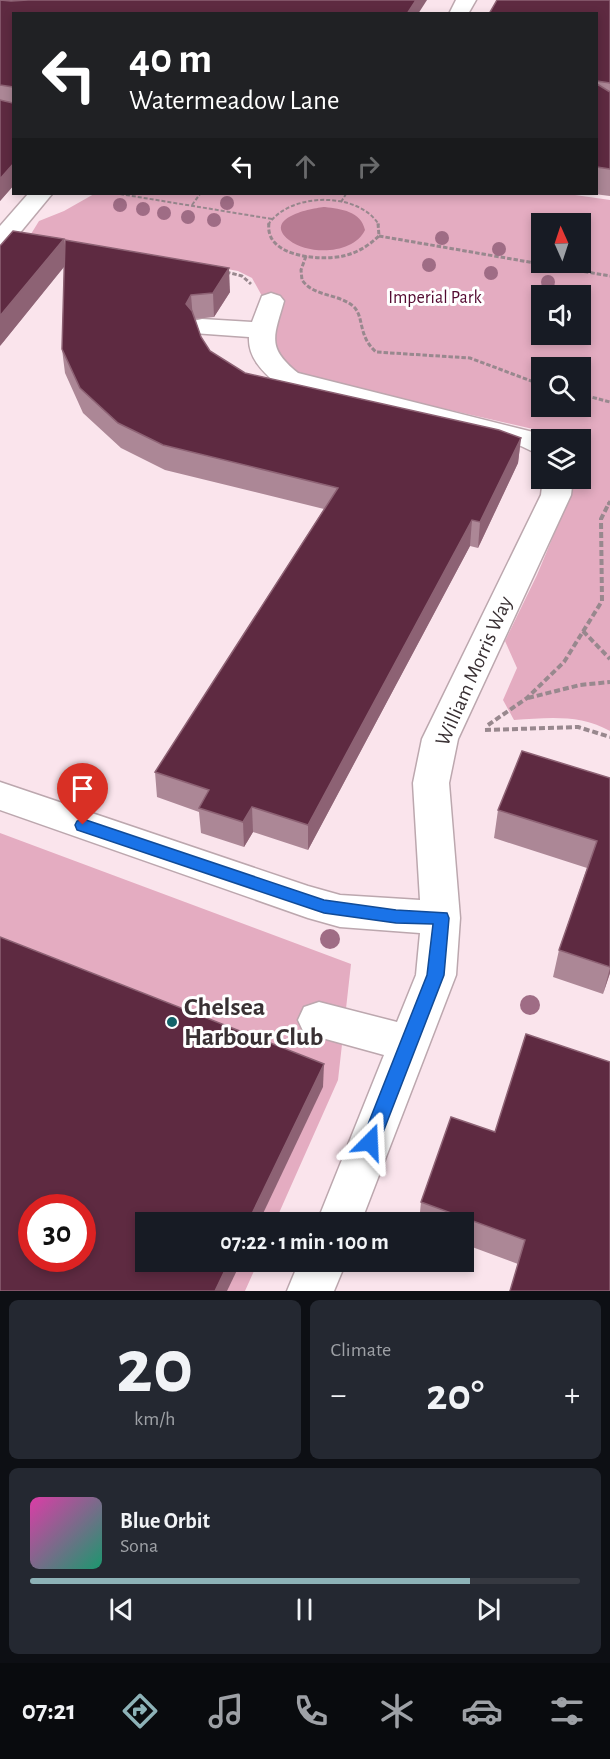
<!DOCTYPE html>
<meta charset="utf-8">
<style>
body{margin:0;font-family:"Alegreya Sans",sans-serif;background:#242831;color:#f1f3f6;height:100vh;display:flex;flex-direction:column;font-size:22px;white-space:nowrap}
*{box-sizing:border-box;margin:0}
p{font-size:20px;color:#9ea1a6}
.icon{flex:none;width:33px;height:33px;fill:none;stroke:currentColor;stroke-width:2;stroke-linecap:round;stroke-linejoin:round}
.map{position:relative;height:1291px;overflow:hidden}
.drawer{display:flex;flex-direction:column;gap:9px;padding:9px;background:#0d0f14;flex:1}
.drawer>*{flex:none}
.hud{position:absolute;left:12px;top:12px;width:586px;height:183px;border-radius:0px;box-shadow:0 3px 9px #0003;background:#202124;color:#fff;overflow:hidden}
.needle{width:39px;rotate:357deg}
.buttons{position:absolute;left:531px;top:213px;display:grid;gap:12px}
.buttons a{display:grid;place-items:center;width:60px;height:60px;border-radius:0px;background:#171b24;box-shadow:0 3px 9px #0003;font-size:30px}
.speed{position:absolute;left:18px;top:1194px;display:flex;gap:12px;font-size:30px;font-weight:700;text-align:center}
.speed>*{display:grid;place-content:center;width:78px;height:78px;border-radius:50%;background:#171b24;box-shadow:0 3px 9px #0003;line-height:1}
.speed .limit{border:9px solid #d22;background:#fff;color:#111}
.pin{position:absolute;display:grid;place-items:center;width:51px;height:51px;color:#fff;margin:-62px -26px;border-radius:50% 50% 50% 0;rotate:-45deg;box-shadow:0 0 6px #0007}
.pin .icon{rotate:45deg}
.me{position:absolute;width:66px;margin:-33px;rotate:21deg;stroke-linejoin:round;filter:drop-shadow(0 0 4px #0008)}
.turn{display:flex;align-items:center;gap:21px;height:126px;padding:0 18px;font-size:27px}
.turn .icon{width:78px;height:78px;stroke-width:2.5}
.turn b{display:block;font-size:42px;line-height:51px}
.lanes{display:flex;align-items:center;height:57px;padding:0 18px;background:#0003;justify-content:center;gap:30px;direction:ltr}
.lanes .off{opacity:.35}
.big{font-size:45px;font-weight:700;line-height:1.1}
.drawer .widget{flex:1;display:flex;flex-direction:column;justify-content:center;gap:9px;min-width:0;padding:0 21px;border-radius:9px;background:#242831}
.drawer .dial{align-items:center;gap:0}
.dial b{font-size:78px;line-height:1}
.song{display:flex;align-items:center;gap:18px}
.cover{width:72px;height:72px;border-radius:9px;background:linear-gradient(135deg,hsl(320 70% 55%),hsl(160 70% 35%))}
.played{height:6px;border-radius:3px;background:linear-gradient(90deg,#8db2b7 80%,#363941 80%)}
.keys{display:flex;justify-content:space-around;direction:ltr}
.heat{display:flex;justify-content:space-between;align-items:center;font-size:33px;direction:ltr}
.drawer .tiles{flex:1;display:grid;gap:9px;grid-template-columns:1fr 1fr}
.widget:last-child{grid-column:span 2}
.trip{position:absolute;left:135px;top:1212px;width:339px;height:60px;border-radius:0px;background:#171b24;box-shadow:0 3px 9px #0003;font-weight:700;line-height:60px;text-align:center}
.tab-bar{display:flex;height:96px;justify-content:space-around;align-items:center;background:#090b0e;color:#9ea1a6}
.tab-bar .icon{width:42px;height:42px}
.tab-bar .on{color:#8db2b7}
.tab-bar b{font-size:27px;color:#f1f3f6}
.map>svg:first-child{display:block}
.green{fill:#e4acc1;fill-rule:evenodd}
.water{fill:#b77b92}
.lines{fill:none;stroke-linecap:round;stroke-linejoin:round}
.minor-casing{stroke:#bca7ae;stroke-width:3}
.path-far2{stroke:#98888e;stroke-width:2;stroke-dasharray:4 2;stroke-linecap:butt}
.path-far1{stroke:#98888e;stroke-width:3;stroke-dasharray:4.5 2;stroke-linecap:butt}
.path{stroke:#98888e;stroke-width:4;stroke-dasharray:6 3;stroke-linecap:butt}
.minor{fill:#fff;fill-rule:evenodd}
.tree{fill:#9f6c85}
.wall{fill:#ac8796}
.shaded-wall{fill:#8d6274}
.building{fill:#5e2a41;stroke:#8d6274;stroke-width:1.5;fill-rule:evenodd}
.route{fill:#1a73e8;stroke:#114b97;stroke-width:1.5}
.poi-dot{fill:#136269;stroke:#fff;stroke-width:2}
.labels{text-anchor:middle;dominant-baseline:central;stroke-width:6;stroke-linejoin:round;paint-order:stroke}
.far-park-label{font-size:18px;fill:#540a31;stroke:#fff}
.street-label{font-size:21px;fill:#393033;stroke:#fff}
.near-poi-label{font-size:26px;font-weight:bold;fill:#393033;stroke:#fff;text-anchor:start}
</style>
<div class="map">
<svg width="610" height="1291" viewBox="0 0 610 1291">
<rect width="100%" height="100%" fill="#fae4ec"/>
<g class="green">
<path d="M 94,194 L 568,194 L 610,200 L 610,731 C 579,714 548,718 514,720 L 503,700 L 517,668 L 505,641 L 537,575 L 577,479 L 580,478 L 580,440 L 555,439 L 533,429 L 305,377 L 284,367 L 273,342 L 283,298 L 262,296 L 252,278 L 238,271 L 31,234 L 39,221 L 64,211 ZM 542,224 L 580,224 L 580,262 L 542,262 ZM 542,296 L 580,296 L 580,334 L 542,334 ZM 542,368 L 580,368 L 580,406 L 542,406 Z"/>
<path d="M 0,833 L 351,964 L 338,1080 L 275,1222 L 146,1222 L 146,1262 L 258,1262 L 245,1291 L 0,1291 ZM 32,1208 L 82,1208 L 82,1258 L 32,1258 Z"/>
</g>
<path class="water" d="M 325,207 C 341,209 361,211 365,230 C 354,254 309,256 289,240 C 262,218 311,208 325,207 Z"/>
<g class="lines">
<g class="minor-casing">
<g id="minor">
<path d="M 456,0 L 476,0 L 468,14 L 449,14 Z"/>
<path d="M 28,194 L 52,194 L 9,246 L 0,248 L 0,226 Z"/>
<path d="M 271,293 L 280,296 L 284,301 C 274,337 266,347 298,373 L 541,434 L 550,440 L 542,440 L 542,456 L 521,446 L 278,385 C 263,372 248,358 249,337 L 193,333 L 189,327 L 193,321 L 202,319 L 252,322 L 262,296 Z"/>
<path d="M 543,478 L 573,478 L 571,495 L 458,739 L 449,783 L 460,918 L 456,975 L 361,1222 L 317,1222 L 384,1055 L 304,1033 L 298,1020 L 304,1007 L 319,1002 L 397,1022 L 416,975 L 420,933 L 340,927 L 308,918 L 0,810 L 0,782 L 308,886 L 340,895 L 420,900 L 413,783 L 422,739 L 541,495 Z"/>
<path d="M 299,1262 L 346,1262 L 334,1291 L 287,1291 Z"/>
</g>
</g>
<g class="path-far2">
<path d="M 120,194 L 272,219"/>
<path d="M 341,202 L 346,194"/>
<path d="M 192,205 L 200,194"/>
<path d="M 268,225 C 289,192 359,191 379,225"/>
</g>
<g class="path-far1">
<path d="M 269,223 C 264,257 320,261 343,256 C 357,253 368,246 379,236 L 378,223"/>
<path d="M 379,236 L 610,276"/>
<path d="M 306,256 L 301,270 L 302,280 C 314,297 337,293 353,306 C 365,317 357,335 376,352 L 470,358 L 542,385"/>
<path d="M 226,272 L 242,276 L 251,284"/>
<path d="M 580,394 L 610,402"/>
<path d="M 608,505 L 610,501"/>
</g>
<g class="path">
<path d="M 583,631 L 610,659"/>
<path d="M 528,698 L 580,685 L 610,682"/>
<path d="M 488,725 L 527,698 L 564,662 L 602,601 L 601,519 L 609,503"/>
<path d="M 485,730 L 578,727 L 610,737"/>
</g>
<use href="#minor" class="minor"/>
</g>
<g class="tree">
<circle cx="227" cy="203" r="7"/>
<circle cx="120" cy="205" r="7"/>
<circle cx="143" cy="209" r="7"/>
<circle cx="164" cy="213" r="7"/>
<circle cx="188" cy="217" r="7"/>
<circle cx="214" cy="220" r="7"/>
<circle cx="442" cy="238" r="7"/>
<circle cx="499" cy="249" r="7"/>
<circle cx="429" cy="265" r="7"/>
<circle cx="491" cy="273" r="7"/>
<circle cx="548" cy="282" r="7"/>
<circle cx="330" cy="939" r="10"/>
<circle cx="530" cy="1005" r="10"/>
</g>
<g class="wall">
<path d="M 0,0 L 427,0 L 14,14 L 14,185 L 0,201 Z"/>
<path d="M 610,0 L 610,196 L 594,194 L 597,194 L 597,14 Z"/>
<path d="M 65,245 L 230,292 L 214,317 L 195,319 L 201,337 L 210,351 L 245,373 L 521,438 L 518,463 L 478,548 L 470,546 L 308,850 L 253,832 L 244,847 L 201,833 L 199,812 L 157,797 L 155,772 L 324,509 L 165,470 L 121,448 L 83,413 L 65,373 L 62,349 L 64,267 L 0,346 Z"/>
<path d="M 610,778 L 610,973 L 603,994 L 553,977 L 559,950 L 587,868 L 494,838 L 498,810 Z"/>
<path d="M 610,1062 L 518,1264 L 464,1244 L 464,1222 L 419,1222 L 421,1202 L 495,1132 Z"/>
</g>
<g class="shaded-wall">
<path d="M 416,0 L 427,0 L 418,14 L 407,14 Z"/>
<path d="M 14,163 L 14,185 L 0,201 L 0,179 Z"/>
<path d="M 64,239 L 67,263 L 0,346 L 0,316 Z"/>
<path d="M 229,268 L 230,292 L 214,317 L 213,293 Z"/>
<path d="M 191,295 L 193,319 L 186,304 Z"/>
<path d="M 521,438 L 518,463 L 478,548 L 480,522 Z"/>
<path d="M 472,520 L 470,546 L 308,850 L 308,825 Z"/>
<path d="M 252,807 L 253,832 L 244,847 L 243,822 Z"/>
<path d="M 610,968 L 610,973 L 603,994 Z"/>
<path d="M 324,1064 L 323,1087 L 259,1222 L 248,1222 Z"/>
<path d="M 229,1262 L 241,1262 L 227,1291 L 215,1291 Z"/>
</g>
<g class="building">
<path d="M 0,0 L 11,1 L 28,0 L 416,0 L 407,14 L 14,14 L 14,163 L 0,179 L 0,100 L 13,103 L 13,87 L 0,85 Z"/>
<path d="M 497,0 L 610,0 L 610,83 L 597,81 L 597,14 L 489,14 Z"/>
<path d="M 597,84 L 610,92 L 610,169 L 597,167 Z"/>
<path d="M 13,231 L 64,239 L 0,316 L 0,246 Z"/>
<path d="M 65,240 L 229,268 L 213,293 L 191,295 L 186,304 L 192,311 L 201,337 L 210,351 L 245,373 L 499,430 L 521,438 L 480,522 L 472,520 L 308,825 L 252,807 L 243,822 L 199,808 L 209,790 L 155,772 L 338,488 L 163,445 L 118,423 L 80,388 L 62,349 Z"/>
<path d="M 522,751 L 610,778 L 610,967 L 559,950 L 597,841 L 498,810 Z"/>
<path d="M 0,937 L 324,1064 L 248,1222 L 146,1222 L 146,1262 L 229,1262 L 215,1291 L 0,1291 ZM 32,1208 L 82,1208 L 82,1258 L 32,1258 Z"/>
<path d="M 526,1034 L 610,1062 L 610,1291 L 510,1291 L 525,1240 L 421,1202 L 451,1117 L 495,1132 Z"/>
</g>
<path class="route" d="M 83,819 L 324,900 L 396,910 L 447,913 L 449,918 L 444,975 L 377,1148 L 370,1150 L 364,1148 L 361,1142 L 427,975 L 433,924 L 396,923 L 324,913 L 77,830 L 75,825 L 77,821 Z"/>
<circle class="poi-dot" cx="172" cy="1022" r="6"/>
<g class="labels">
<g class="far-park-label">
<text x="435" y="298">Imperial Park</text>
</g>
<g class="street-label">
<text transform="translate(474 671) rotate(-66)">William Morris Way</text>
</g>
<g class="near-poi-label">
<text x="184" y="1007">Chelsea<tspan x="184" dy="30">Harbour Club</tspan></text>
</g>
</g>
</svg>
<div class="buttons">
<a><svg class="needle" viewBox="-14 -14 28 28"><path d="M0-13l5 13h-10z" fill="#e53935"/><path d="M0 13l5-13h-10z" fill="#9ea1a6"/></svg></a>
<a><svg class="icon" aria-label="sound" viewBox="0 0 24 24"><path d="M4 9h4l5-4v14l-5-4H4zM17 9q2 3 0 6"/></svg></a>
<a><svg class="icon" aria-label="search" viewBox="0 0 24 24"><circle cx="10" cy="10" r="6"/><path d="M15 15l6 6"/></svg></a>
<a><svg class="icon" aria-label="layers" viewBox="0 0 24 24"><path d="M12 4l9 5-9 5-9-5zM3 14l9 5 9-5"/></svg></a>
</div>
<div class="speed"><div class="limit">30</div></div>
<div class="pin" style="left:83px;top:825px;background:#d93025"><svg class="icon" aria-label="arrive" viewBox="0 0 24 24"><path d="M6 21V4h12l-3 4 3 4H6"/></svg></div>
<svg class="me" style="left:370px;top:1142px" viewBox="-20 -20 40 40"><path d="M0-17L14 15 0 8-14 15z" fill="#1a73e8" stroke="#fff" stroke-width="4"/></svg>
<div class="trip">07:22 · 1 min · 100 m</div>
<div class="hud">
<div class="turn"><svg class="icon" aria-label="left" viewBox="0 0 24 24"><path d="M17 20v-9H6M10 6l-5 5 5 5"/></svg><div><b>40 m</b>Watermeadow Lane</div></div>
<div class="lanes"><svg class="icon" aria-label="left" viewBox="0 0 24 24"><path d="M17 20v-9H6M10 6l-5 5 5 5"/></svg><svg class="icon off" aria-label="ahead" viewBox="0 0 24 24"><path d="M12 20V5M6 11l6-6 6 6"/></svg><svg class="icon off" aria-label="right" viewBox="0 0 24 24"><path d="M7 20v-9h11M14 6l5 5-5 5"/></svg></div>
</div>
</div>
<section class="drawer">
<div class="tiles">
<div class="widget dial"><b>20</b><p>km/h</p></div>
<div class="widget"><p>Climate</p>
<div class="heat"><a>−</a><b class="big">20°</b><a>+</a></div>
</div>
<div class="widget">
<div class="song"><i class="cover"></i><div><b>Blue Orbit</b><p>Sona</p></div></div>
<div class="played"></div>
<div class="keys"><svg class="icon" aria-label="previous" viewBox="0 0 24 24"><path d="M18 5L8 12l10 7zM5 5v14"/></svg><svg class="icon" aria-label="pause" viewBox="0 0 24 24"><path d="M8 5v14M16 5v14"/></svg><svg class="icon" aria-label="next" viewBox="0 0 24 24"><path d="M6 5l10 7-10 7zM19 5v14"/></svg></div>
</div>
</div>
</section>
<nav class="tab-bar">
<b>07:21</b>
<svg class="icon on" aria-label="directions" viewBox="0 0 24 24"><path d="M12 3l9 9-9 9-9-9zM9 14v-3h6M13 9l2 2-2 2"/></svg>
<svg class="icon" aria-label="music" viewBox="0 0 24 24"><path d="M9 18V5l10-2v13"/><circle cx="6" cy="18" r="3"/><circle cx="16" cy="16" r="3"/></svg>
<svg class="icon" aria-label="phone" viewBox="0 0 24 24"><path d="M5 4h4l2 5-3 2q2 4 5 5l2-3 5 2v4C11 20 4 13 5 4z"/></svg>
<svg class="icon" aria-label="climate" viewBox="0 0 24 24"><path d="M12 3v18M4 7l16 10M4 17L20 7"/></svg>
<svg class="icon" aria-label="car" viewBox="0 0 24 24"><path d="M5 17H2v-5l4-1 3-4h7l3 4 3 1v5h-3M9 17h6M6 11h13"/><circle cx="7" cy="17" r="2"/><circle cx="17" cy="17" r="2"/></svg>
<svg class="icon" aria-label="filters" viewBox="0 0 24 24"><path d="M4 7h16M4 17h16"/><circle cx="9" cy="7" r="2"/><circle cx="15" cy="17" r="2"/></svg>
</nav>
